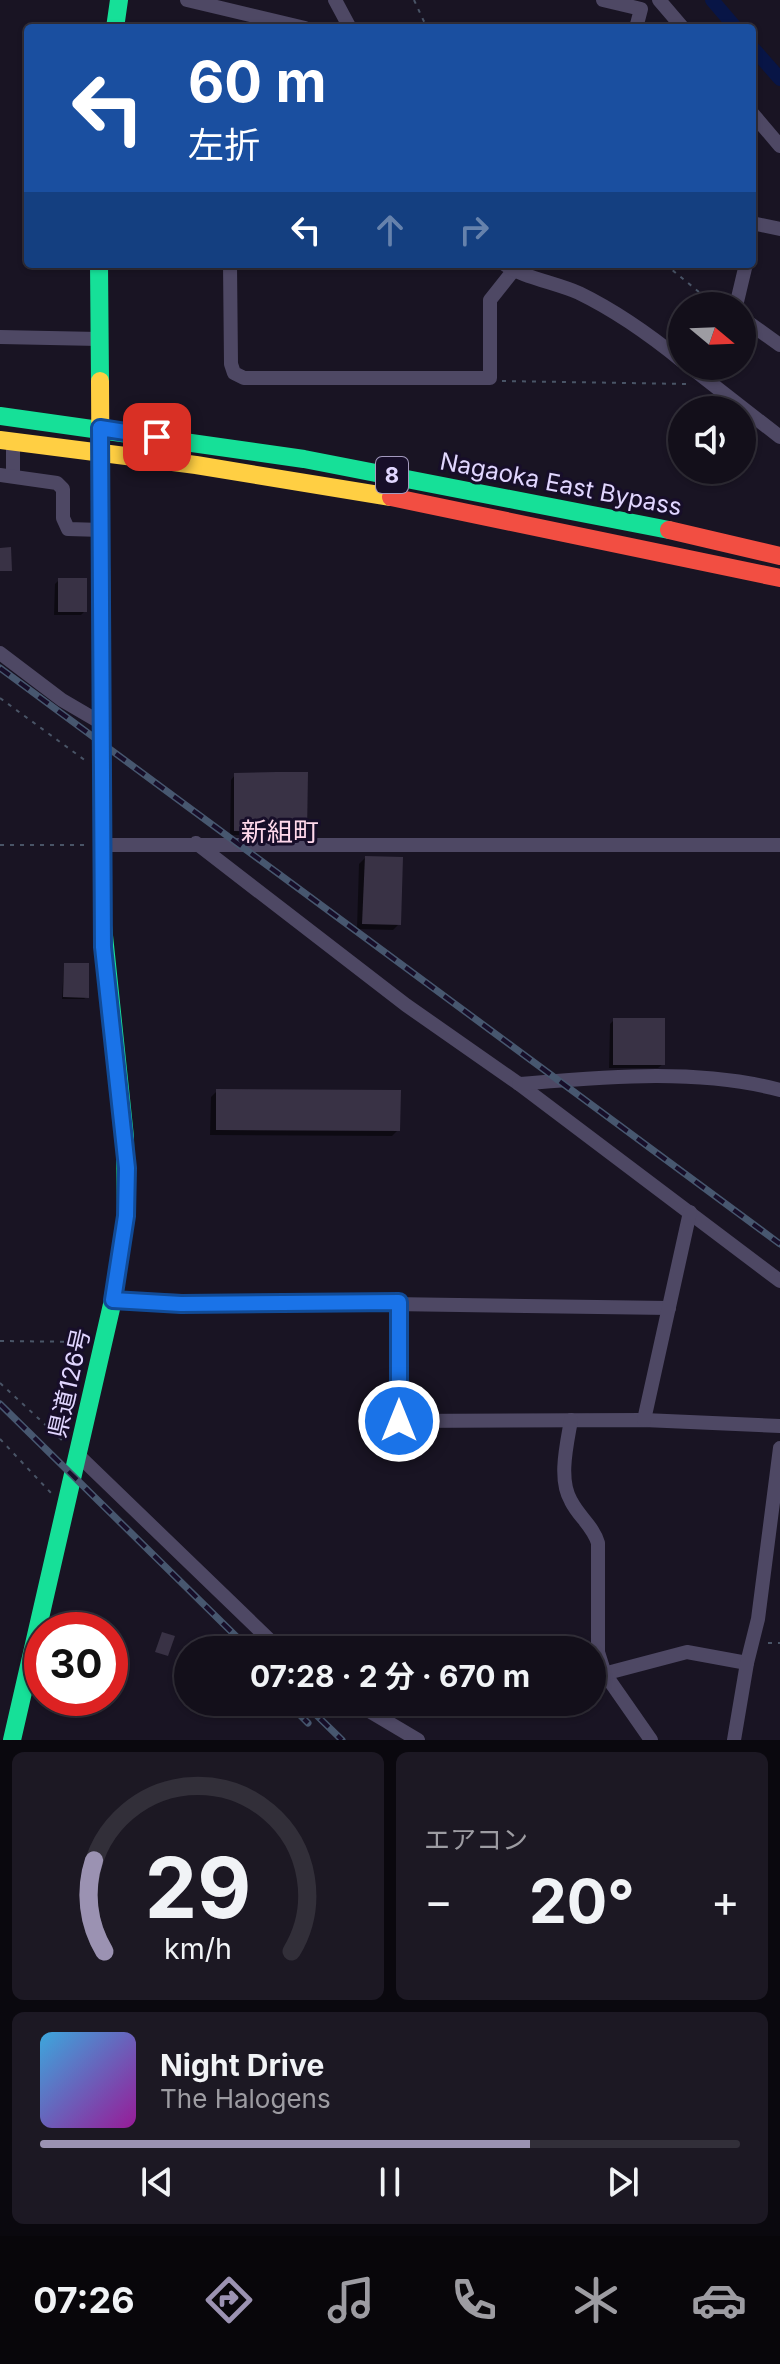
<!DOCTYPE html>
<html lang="ja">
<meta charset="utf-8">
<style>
body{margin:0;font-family:Inter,"Noto Sans JP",sans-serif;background:#1c1823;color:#f1f3f6;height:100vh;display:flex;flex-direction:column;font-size:30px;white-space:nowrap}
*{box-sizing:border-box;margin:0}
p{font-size:26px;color:#9d9ca2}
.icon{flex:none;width:44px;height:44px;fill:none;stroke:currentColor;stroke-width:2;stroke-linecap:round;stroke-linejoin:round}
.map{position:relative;height:1740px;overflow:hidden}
.panel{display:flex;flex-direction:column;gap:12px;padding:12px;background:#0a080e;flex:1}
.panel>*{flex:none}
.hud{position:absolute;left:24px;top:24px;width:732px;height:244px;border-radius:8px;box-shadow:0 2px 6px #0004,0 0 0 2px #322f39;background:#1a4fa0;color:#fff;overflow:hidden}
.needle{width:52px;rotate:109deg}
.fabs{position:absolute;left:668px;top:292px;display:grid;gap:16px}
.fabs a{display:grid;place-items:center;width:88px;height:88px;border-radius:50%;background:#130f1a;box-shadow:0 2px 6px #0004,0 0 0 2px #322f39;font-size:40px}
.speed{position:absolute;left:24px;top:1612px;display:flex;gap:16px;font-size:40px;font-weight:700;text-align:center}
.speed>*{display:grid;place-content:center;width:104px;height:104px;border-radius:50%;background:#130f1a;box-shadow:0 2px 6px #0004,0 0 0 2px #322f39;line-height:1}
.speed .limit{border:12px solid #d22;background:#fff;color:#111}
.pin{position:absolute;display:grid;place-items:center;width:68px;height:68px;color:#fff;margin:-34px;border-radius:16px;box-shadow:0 4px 12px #0006}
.me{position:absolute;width:88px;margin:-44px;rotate:0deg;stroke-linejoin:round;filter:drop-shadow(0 0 6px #0008)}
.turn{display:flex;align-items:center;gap:28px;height:168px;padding:0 32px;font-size:36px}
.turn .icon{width:104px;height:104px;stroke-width:2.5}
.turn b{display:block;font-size:56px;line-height:68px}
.lanes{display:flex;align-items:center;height:76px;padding:0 32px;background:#0003;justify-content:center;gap:40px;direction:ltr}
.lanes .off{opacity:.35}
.big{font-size:60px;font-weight:700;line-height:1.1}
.panel .widget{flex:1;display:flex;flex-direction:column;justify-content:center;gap:12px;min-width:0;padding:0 28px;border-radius:12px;background:#1c1823}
.panel .dial{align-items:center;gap:0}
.dial svg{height:208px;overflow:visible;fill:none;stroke:#322f39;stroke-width:7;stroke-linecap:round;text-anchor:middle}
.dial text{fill:#f1f3f6;stroke:none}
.song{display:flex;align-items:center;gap:24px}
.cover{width:96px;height:96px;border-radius:12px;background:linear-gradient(135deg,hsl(200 70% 55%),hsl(300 70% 35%))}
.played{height:8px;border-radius:4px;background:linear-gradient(90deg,#9b92b2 70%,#322f39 70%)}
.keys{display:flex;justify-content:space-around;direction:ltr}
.heat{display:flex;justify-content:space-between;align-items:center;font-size:44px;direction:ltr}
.panel .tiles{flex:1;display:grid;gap:12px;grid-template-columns:1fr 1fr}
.widget:last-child{grid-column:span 2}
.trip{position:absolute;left:174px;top:1636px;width:432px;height:80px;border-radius:40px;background:#130f1a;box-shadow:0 2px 6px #0004,0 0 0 2px #322f39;font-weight:700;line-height:80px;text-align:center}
.tabs{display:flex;height:128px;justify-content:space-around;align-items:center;background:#08060a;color:#9d9ca2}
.tabs .icon{width:56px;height:56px}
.tabs .selected{color:#9b92b2}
.tabs b{font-size:36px;color:#f1f3f6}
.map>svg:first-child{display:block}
.shadow{fill:#0007}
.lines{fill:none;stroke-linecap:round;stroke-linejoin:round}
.canal{stroke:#081546;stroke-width:14}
.building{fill:#393245}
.path{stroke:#495466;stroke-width:2;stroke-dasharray:4 6;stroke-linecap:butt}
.street{stroke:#4e4864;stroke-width:14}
.fast{stroke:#16e098;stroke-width:18}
.slow{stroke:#ffcf43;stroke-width:18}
.jam{stroke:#f24e42;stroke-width:18}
.rail-casing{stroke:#47576f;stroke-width:7}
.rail{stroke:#170e29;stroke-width:4;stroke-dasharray:12;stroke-linecap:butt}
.route-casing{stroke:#114b97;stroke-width:20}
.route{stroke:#1a73e8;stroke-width:14}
.labels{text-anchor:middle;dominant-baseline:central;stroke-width:6;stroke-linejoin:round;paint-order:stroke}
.shield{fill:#170e29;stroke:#a49abf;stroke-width:2}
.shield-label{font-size:22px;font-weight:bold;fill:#e1d6ff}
.street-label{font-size:24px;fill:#e1d6ff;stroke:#170e29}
.neighbourhood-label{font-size:26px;fill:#ffd8eb;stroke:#170e29}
</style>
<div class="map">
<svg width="780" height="1740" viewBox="0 0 780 1740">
<rect width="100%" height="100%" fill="#191423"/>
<g class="shadow">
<path d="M 59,580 L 85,611 L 81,615 L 54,615 L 55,584 Z"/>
<path d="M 235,775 L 305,832 L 301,836 L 230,835 L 231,780 Z"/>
<path d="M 365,858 L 399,924 L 393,930 L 357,929 L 359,864 Z"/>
<path d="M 64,965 L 87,997 L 84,999 L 62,999 Z"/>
<path d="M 614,1020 L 663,1064 L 658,1068 L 609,1068 L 610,1024 Z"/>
<path d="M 217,1091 L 398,1130 L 392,1136 L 210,1135 L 211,1097 Z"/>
</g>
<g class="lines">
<g class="canal">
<path d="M 712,0 L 736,28"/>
<path d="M 752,47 L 780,79"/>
</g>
</g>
<g class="building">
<path d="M 11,547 L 12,571 L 0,571 L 0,548 Z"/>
<rect x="58" y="578" width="29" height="34"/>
<path d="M 277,772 L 308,772 L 307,833 L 234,831 L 234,773 Z"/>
<path d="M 365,856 L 403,857 L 401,925 L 362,924 Z"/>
<path d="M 64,963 L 89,963 L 89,998 L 63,997 Z"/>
<rect x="613" y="1018" width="52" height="47"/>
<path d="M 216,1089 L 401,1090 L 400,1131 L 216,1130 Z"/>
<path d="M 162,1632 L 175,1636 L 168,1656 L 155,1652 Z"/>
</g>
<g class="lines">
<g class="path">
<path d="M 414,0 L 427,28"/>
<path d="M 665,264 L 716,306"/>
<path d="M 502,381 L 688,384"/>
<path d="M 0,698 L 86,761"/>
<path d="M 0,845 L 86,845"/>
<path d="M 0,1341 L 87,1342"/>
<path d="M 0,1383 L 64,1442"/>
<path d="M 0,1439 L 51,1493"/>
<path d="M 768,1643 L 780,1643"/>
</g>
<g class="street">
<path d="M 187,0 L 305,28"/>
<path d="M 335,0 L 350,28"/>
<path d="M 603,0 L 641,9 L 636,28"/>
<path d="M 659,0 L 683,28"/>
<path d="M 752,113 L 780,146"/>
<path d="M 752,223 L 780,229"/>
<path d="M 230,264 L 231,364 L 234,373 L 244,378 L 490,378 L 490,300 L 513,271"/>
<path d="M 504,264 C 521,277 557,283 579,293 C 616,311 650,335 682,361"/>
<path d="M 736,306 L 746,264"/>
<path d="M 742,318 L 780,345"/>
<path d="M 0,337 L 99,339"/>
<path d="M 689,366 L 780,437"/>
<path d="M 13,441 L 13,475"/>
<path d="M 0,475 L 57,483 L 63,489 L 63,518 L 68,529 L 102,530"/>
<path d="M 0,653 L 62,700 L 103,724"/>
<path d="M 196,843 L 406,1005 L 519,1084 L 780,1281"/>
<path d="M 103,845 L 780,845"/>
<path d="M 519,1084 C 604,1077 697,1068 780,1090"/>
<path d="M 113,1300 L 669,1308"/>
<path d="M 399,1302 L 399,1421 L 644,1420 L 780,1426"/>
<path d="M 571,1420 C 567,1444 558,1479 571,1501 C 579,1517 593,1526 598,1543 L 598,1652 L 605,1674 L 651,1740"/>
<path d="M 644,1420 L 690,1212"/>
<path d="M 77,1454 L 280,1650"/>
<path d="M 592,1677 L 687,1652 L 747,1663"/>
<path d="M 354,1702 L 418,1740"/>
<path d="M 734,1740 L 747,1663 L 758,1619 L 780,1448"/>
</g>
<g class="fast">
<path d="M 115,28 L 119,0"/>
<path d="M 99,264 L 100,381"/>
<path d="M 0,416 L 304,459 L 669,530"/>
<path d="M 12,1740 L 113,1300 L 126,1216 L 125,1137 L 103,926"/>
</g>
<g class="slow">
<path d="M 100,381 L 103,926"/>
<path d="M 0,440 L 196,465 L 391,497"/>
</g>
<g class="jam">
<path d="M 391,497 L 780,578"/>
<path d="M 669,530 L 780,556"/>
</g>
<g class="rail-casing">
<g id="rail">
<path d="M 0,668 L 780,1244"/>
<path d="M 0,1404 L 250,1650"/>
<path d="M 287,1702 L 308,1723"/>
<path d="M 303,1702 L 342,1740"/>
</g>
</g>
<use href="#rail" class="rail"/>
</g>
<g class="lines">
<g class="route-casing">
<path id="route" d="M 157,437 L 100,428 L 103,947 L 127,1168 L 126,1216 L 113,1300 L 181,1304 L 399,1302 L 399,1421"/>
</g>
<use href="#route" class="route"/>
</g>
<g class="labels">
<rect class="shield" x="376" y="457" width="32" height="36" rx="6"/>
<g class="shield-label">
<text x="392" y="475">8</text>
</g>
<g class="street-label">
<text transform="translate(561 484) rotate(11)">Nagaoka East Bypass</text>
<text transform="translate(69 1383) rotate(-77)">県道126号</text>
</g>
<g class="neighbourhood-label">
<text x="280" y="831">新組町</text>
</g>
</g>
</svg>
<div class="fabs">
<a><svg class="needle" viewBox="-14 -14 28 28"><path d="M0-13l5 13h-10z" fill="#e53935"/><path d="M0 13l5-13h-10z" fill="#9d9ca2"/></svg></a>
<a><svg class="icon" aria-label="sound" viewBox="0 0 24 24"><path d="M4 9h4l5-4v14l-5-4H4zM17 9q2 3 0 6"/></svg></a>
</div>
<div class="speed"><div class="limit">30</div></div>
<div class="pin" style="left:157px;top:437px;background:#d93025"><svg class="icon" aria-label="arrive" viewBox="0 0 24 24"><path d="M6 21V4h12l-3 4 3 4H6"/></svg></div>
<svg class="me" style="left:399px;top:1421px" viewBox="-20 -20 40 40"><circle r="17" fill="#1a73e8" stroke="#fff" stroke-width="3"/><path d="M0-11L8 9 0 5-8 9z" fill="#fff"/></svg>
<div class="trip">07:28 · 2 分 · 670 m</div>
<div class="hud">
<div class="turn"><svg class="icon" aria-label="left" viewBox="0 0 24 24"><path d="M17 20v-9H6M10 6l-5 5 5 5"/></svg><div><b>60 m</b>左折</div></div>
<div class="lanes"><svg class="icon" aria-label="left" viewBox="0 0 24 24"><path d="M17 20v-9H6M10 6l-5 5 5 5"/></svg><svg class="icon off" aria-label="ahead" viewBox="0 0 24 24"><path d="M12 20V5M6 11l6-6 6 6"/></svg><svg class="icon off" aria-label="right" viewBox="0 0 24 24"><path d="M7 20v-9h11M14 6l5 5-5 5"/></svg></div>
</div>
</div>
<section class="panel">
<div class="tiles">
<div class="widget dial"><svg viewBox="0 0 100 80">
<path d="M14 69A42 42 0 1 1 86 69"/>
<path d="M14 69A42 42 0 0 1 10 34" stroke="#9b92b2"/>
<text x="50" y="56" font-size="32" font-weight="700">29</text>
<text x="50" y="72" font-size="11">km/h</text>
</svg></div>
<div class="widget"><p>エアコン</p>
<div class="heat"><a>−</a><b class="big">20°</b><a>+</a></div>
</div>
<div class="widget">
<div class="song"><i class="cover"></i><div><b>Night Drive</b><p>The Halogens</p></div></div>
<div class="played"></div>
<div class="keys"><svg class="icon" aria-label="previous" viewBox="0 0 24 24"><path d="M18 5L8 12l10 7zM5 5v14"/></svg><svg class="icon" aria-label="pause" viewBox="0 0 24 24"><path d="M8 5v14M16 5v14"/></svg><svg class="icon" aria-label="next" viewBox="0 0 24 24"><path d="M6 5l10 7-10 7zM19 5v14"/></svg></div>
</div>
</div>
</section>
<nav class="tabs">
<b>07:26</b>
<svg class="icon selected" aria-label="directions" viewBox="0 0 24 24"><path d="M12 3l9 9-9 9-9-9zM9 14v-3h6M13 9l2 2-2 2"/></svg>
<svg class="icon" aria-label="music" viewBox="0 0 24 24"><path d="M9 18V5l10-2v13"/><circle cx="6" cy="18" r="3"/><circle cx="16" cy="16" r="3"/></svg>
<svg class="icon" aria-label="phone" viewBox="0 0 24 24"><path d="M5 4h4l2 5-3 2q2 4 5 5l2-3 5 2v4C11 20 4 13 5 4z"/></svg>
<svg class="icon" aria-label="climate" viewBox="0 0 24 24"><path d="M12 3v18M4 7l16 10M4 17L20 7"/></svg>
<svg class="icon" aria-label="car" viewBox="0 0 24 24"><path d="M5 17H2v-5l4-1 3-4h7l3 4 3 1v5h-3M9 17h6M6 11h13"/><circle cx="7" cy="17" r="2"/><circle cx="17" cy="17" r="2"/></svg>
</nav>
